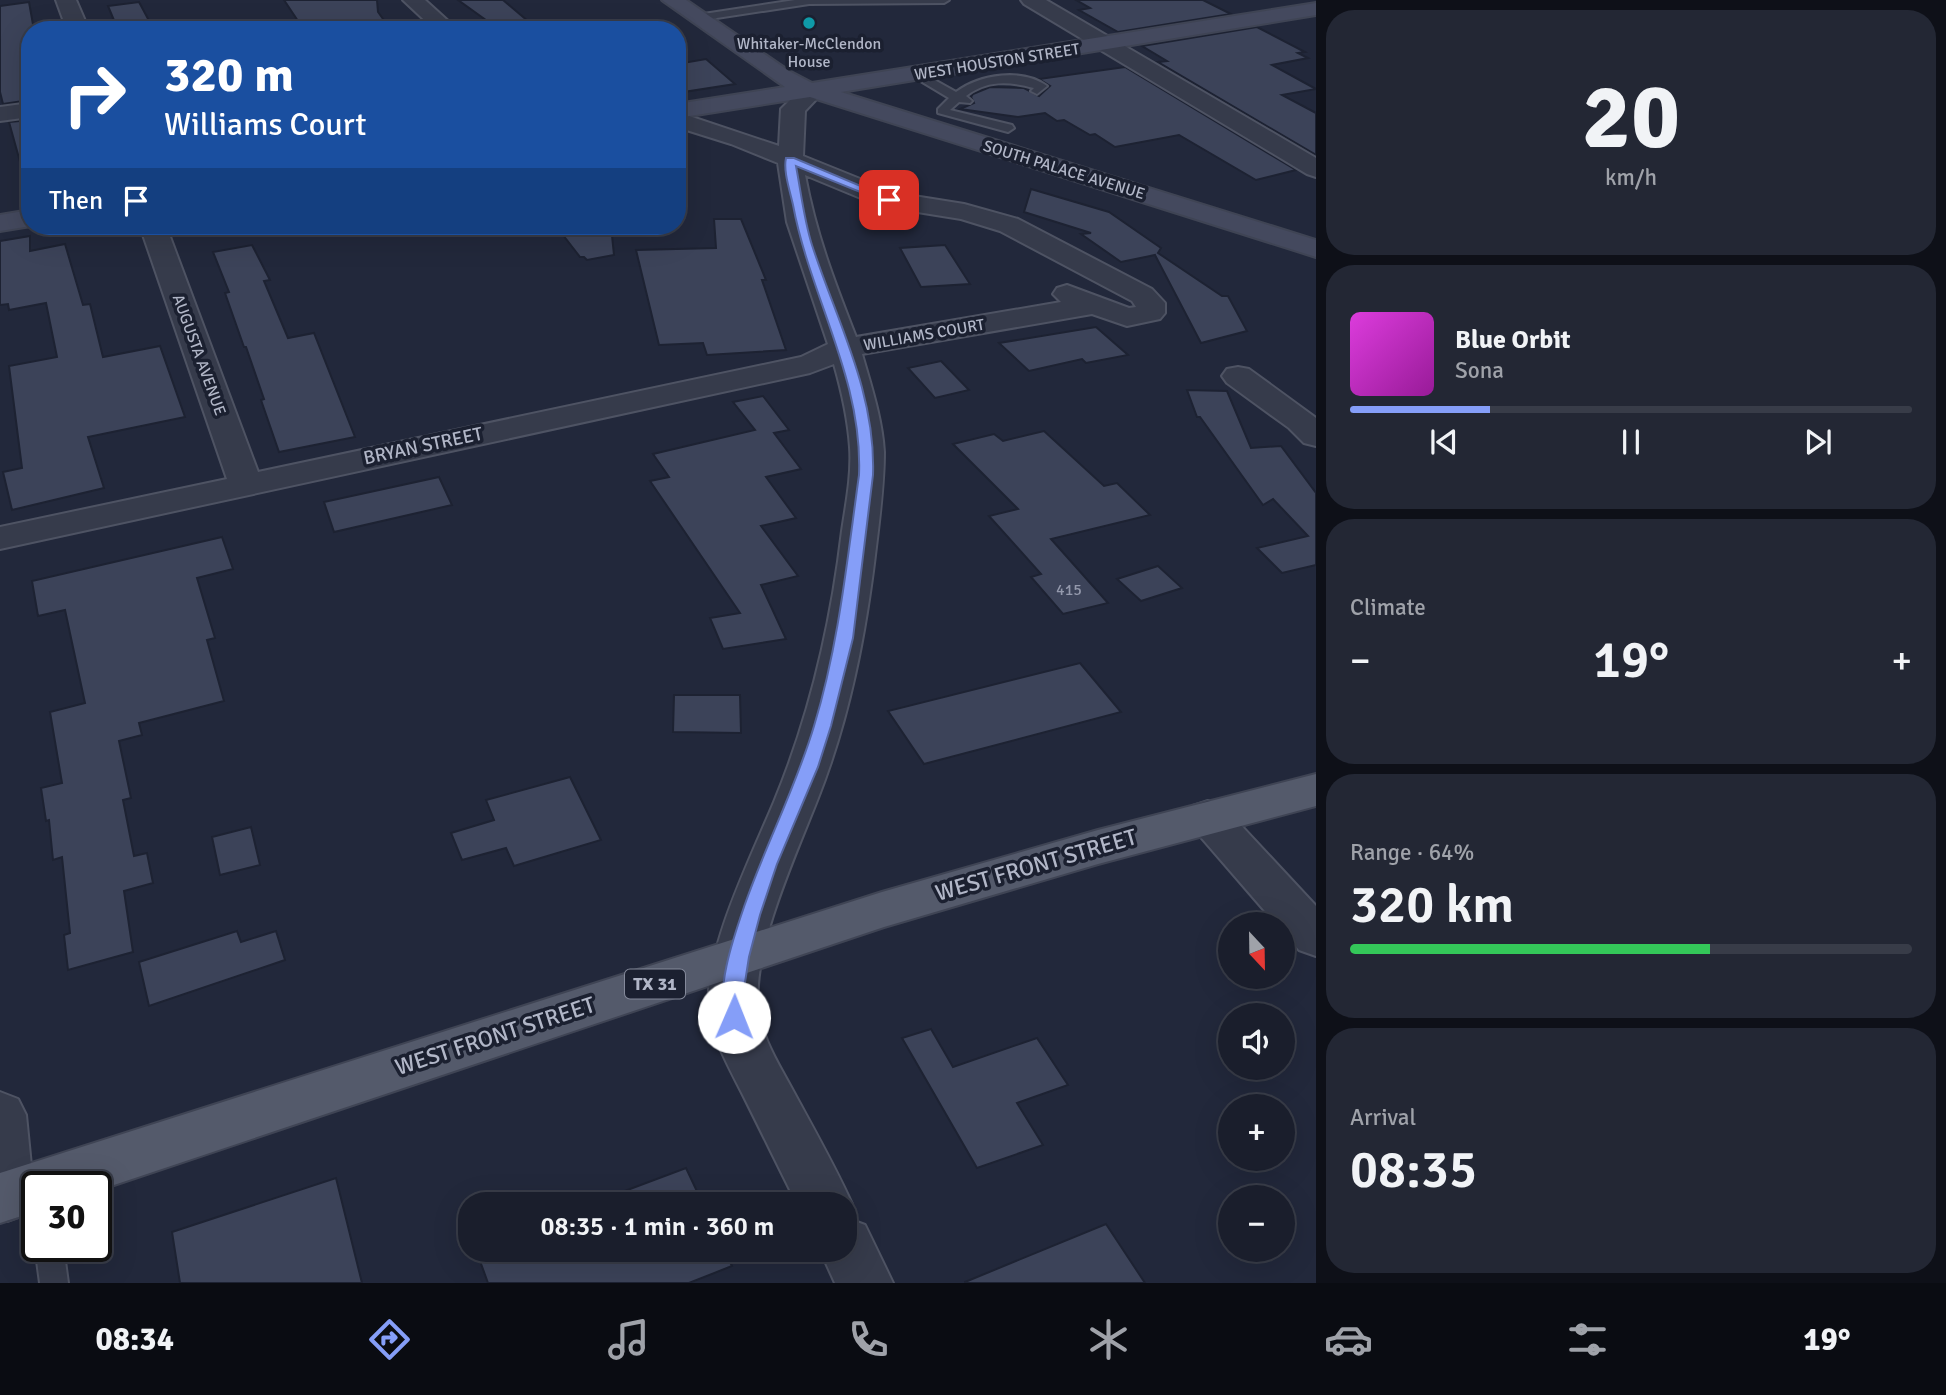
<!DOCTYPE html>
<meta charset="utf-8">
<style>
body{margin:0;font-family:Signika,sans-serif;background:#232734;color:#f1f3f6;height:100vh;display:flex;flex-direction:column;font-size:26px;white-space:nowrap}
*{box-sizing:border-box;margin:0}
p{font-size:23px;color:#9fa2a9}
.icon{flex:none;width:38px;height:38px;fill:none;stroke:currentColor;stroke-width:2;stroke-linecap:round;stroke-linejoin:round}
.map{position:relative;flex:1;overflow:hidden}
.drawer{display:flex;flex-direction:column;gap:10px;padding:10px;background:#0e1018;width:630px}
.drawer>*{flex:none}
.guide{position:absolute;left:21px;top:21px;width:665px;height:214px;border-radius:28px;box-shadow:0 7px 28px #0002,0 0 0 2px #383c48;background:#1a4fa0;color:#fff;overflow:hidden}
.needle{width:46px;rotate:158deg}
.tools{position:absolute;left:1218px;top:912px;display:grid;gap:14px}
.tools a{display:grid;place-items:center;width:77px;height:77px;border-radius:50%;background:#1a1e2c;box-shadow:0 7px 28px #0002,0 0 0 2px #383c48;font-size:35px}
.speed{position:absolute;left:21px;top:1171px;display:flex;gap:14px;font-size:35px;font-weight:700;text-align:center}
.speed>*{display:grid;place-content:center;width:91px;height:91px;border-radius:50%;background:#1a1e2c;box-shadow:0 7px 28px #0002,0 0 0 2px #383c48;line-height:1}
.speed .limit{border:4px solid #111;border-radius:10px;background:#fff;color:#111}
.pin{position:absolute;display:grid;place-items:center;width:60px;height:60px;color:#fff;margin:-30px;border-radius:14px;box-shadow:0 4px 10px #0006}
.me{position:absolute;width:77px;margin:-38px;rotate:1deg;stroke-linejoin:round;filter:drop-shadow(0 0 5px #0008)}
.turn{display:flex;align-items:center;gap:24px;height:147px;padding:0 28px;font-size:32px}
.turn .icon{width:91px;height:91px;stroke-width:2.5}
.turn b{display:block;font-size:49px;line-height:60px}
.then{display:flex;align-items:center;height:66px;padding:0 28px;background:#0003;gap:14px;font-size:26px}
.big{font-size:52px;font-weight:600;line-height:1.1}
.drawer .tile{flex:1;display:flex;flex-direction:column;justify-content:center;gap:10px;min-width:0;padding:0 24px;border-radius:28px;background:#232734}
.drawer .dial{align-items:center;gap:0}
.dial b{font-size:91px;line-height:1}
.song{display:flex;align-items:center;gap:21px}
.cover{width:84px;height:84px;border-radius:10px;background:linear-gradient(135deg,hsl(300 70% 55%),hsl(300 70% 35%))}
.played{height:7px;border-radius:4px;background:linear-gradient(90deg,#859ef8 25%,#383c48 25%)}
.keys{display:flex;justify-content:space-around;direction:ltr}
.heat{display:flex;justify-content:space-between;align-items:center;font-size:38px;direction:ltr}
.charge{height:10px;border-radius:5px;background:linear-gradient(90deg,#34c759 64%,#383c48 0)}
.trip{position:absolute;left:458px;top:1192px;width:399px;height:70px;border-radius:28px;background:#1a1e2c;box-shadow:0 7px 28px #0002,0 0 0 2px #383c48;font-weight:600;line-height:70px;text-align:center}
.tab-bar{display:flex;height:112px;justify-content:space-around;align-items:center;background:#0a0c12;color:#9fa2a9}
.tab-bar .icon{width:49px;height:49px}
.tab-bar .selected{color:#859ef8}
.tab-bar b{font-size:32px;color:#f1f3f6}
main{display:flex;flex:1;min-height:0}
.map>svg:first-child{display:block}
.building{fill:#3c4359;stroke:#1d2232;stroke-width:2}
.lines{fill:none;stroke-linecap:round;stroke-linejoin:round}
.lane-casing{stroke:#4e5363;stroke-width:4}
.street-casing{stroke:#4e5363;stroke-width:4}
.secondary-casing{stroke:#3f4454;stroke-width:4}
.primary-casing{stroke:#3f4454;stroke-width:4}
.lane{fill:#363b4b;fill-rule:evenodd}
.street{fill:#363b4b;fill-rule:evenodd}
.secondary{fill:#44495e;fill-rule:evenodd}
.primary{fill:#545a6b;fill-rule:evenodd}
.route{fill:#859ef8;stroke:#5667a1;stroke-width:2}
.culture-dot{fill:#0f9aa8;stroke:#1b2030;stroke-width:2.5}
.labels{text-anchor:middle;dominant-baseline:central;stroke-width:7;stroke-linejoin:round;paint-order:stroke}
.far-poi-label{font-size:16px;fill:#b1b6c7;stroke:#1b2030}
.far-street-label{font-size:16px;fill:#b1b6c7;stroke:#1b2030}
.number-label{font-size:16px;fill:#9499ac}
.shield{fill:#1b2030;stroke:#84899a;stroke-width:2}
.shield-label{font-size:18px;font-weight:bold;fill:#b1b6c7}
.street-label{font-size:19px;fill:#b1b6c7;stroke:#1b2030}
.near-street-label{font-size:23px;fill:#b1b6c7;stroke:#1b2030}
</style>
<main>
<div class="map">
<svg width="1316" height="1283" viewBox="0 0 1316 1283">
<rect width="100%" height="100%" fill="#22283b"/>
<g class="building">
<path d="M 284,0 L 377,0 L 378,12 L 391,30 L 358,30 L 355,27 L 330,30 L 324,23 L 302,27 Z"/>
<path d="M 458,0 L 503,0 L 529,22 L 497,28 Z"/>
<path d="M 1076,0 L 1203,0 L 1231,14 L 1118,32 L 1079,10 L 1090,8 Z"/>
<path d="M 29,2 L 34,30 L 30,30 L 30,100 L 3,104 L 0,92 L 0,6 Z"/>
<path d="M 139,2 L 154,30 L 118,30 L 108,6 Z"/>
<path d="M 1257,27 L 1305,52 L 1298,53 L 1308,58 L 1272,65 L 1316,89 L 1282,95 L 1316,113 L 1316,155 L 1158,62 L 1167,61 L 1142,46 Z"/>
<path d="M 706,59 L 735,84 L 677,93 L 677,64 Z"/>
<path d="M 1125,67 L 1296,170 L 1256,180 L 1179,135 L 1115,147 L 1095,134 L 1090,135 L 1064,120 L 1057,121 L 1045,113 L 1018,117 L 960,109 L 974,103 L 971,97 L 973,94 L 990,87 L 1024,88 L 1039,96 L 1050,86 L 1039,79 Z"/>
<path d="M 30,120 L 30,168 L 22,169 L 9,122 Z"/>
<path d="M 1031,189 L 1109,212 L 1161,248 L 1158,253 L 1222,296 L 1228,296 L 1247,331 L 1201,343 L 1155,255 L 1121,262 L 1081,234 L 1091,233 L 1024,212 Z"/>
<path d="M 714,219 L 741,219 L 766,280 L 762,280 L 786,350 L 707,355 L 703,343 L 659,345 L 636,250 L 716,248 Z"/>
<path d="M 556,226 L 611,226 L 614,255 L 587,260 L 584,257 L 580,257 Z"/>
<path d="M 30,236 L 30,251 L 65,244 L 83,305 L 90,304 L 103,357 L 160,346 L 185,417 L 88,437 L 104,488 L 12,510 L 3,472 L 22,468 L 9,366 L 57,357 L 46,303 L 9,310 L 8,304 L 0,305 L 0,241 Z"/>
<path d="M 252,245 L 270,280 L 264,281 L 288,338 L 314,333 L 355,437 L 279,452 L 261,400 L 264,399 L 246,347 L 244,347 L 225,293 L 229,292 L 213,252 Z"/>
<path d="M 945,245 L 970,284 L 921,287 L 900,248 Z"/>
<path d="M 1096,327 L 1128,355 L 1086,363 L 1082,359 L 1029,371 L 999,343 Z"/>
<path d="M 941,361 L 969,390 L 935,398 L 908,368 Z"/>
<path d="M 1187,390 L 1227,391 L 1251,448 L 1281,446 L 1316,493 L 1316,565 L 1282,573 L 1257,548 L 1308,536 L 1273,499 L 1263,505 L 1200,417 L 1197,417 Z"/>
<path d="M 763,396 L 789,430 L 774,433 L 801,469 L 766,477 L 796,518 L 761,526 L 798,576 L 761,585 L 786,639 L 723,649 L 710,618 L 740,613 L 650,481 L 669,477 L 653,454 L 755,430 L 733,402 Z"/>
<path d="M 1044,431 L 1104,486 L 1117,483 L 1150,515 L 1051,539 L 1108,603 L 1063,614 L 1031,577 L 1041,574 L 989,516 L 1018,509 L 953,444 L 994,434 L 1003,441 Z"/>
<path d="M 439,477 L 452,505 L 334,532 L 324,502 Z"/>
<path d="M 222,537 L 233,569 L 197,578 L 215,638 L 207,640 L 224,701 L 139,723 L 142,735 L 119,741 L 131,798 L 123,800 L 134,856 L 147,853 L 153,883 L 124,891 L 133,952 L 68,970 L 64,935 L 70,933 L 62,857 L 53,860 L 49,820 L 46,821 L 41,788 L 62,783 L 50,712 L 85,703 L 65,610 L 38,616 L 32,581 Z"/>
<path d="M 1158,566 L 1182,588 L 1141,601 L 1117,579 Z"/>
<path d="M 1080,663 L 1121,712 L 924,764 L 888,711 Z"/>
<path d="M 674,695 L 740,695 L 741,733 L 673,732 Z"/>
<path d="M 570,777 L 601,840 L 514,866 L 506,848 L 462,860 L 451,833 L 494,820 L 486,800 Z"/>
<path d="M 251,827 L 260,865 L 220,875 L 212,837 Z"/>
<path d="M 237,931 L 241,942 L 276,931 L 285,960 L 149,1006 L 139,962 Z"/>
<path d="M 931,1029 L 953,1067 L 1037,1038 L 1068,1085 L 1017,1103 L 1043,1145 L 977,1168 L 902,1038 Z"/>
<path d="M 686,1168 L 703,1204 L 590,1204 Z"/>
<path d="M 336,1178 L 362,1283 L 180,1283 L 172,1232 Z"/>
<path d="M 1106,1224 L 1145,1283 L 965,1283 L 965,1282 Z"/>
<path d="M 476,1250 L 724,1250 L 732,1266 L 689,1283 L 488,1283 Z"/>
</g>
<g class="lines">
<g class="lane-casing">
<g id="lane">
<path d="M 795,0 L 949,0 L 944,3 L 809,4 L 697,21 L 692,18 L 697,15 Z"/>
<path d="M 914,73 L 922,73 L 956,92 C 980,74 1022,68 1047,86 L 1037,94 L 1031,91 L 1034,88 C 1008,81 987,80 966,96 L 972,101 L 970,103 L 959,102 L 950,110 L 1012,125 L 1014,128 L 1008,132 L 938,113 L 938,109 L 949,98 L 914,77 Z"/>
<path d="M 37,1242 L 37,1246 L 63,1246 L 68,1283 L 40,1283 L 35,1246 Z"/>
</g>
</g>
<g class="street-casing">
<g id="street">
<path d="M 56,0 L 76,0 L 89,30 L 67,30 Z"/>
<path d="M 403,0 L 425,0 L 458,30 L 435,30 Z"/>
<path d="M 1021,0 L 1046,0 L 1316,158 L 1316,177 L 1307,174 L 1024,4 Z"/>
<path d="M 812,84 L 820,86 L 824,91 L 805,111 L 803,156 L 895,193 L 964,204 L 1018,219 L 1152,289 L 1165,303 L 1165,313 L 1160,319 L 1127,326 L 1092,314 L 862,354 C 871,386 882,418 884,452 C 884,483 880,515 876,547 C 866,633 850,717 818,798 C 797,852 753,947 758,1004 C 760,1035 777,1061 791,1087 C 812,1126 834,1164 852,1204 L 846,1218 L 865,1225 L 893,1283 L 835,1283 L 820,1250 L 845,1250 L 845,1204 L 797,1204 C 779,1168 761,1131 743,1095 C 729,1067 712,1039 709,1007 C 704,951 752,855 774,802 C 810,715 831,624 842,531 C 846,504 852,475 850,447 C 848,419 842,392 834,364 L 810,373 L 0,549 L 0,527 L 227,479 L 140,226 L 166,226 L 258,472 L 801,357 L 828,344 L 787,222 L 778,163 L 731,144 L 677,127 L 677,112 L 779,146 L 781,109 L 804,86 ZM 805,175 L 880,206 L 961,219 L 1000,231 L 1132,301 L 1136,307 L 1129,308 L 1067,285 L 1057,288 L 1053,294 L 1061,302 L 856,337 C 834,281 816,234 805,175 Z"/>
<path d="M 30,103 L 30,117 L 0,121 L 0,107 Z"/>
<path d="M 1238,367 L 1249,369 L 1316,418 L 1316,446 L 1304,443 L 1289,428 L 1227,383 L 1222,376 L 1227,369 Z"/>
<path d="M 1208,801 L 1223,806 L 1316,906 L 1316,956 L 1299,950 L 1283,931 L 1283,924 L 1276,924 L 1193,828 L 1186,817 L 1193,806 Z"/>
<path d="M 0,1092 L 18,1099 L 26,1115 L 34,1196 L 26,1214 L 7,1221 L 0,1218 Z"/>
</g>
</g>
<g class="secondary-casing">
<g id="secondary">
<path d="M 662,0 L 686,0 L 789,71 L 812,83 L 1316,3 L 1316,15 L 841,92 L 1316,240 L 1316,257 L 810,97 L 677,118 L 677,104 L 785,87 Z"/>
<path d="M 30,210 L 31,226 L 0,231 L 0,215 Z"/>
</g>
</g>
<g class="primary-casing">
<path id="primary" d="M 1316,774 L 1316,806 L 1098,864 L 884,927 L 96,1191 L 96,1186 L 37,1186 L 37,1211 L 0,1223 L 0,1173 L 882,892 L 1098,830 Z"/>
</g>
<use href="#lane" class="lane"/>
<use href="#street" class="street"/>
<use href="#secondary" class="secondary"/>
<use href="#primary" class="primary"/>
</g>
<path class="route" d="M 786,158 L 794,158 L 894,200 L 885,202 L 796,166 C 801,192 804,220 812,245 C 837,322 876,392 873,475 L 853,638 L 831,726 L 818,767 L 777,864 L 760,915 L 749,957 L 743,995 L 745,1017 L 742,1023 L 734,1025 L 727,1023 C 713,994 735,933 745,904 C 766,844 796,787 814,726 C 839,644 847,560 859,475 C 863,379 810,297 793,205 C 790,191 783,171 786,158 Z"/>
<circle class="culture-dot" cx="809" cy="23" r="7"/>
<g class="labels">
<g class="far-poi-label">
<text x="809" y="44">Whitaker-McClendon<tspan x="809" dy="18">House</tspan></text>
</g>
<g class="far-street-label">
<text transform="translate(997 62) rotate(-9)">WEST HOUSTON STREET</text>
<text transform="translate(1064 170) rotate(17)">SOUTH PALACE AVENUE</text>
<text transform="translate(924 335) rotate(-10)">WILLIAMS COURT</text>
<text transform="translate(199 355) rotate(70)">AUGUSTA AVENUE</text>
</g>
<g class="number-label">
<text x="1069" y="590">415</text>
</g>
<rect class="shield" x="625" y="969.5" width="60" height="29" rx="5"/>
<g class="shield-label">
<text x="655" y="984">TX 31</text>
</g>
<g class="street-label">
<text transform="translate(423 446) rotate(-12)">BRYAN STREET</text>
</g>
<g class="near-street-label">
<text transform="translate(1036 865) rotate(-16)">WEST FRONT STREET</text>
<text transform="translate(495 1036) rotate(-18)">WEST FRONT STREET</text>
</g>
</g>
</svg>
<div class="tools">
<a><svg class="needle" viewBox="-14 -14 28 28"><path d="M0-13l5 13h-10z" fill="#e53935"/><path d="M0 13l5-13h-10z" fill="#9fa2a9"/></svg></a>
<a><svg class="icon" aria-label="sound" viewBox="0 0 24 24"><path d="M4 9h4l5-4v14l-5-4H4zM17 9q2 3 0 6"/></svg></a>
<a>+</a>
<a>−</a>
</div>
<div class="speed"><div class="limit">30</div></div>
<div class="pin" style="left:889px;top:200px;background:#d93025"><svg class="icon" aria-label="arrive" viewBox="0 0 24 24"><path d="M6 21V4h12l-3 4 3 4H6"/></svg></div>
<svg class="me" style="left:734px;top:1017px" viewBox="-20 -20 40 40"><circle r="19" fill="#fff"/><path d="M0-13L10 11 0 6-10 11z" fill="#859ef8"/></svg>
<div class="trip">08:35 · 1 min · 360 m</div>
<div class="guide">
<div class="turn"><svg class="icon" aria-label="right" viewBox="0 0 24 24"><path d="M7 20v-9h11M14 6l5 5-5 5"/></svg><div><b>320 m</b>Williams Court</div></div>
<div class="then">Then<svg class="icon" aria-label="arrive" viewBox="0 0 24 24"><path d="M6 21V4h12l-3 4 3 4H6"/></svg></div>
</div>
</div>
<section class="drawer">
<div class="tile dial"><b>20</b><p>km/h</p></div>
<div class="tile">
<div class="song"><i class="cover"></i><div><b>Blue Orbit</b><p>Sona</p></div></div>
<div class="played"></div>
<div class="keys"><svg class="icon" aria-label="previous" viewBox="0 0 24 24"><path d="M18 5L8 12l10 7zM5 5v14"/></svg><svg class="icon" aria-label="pause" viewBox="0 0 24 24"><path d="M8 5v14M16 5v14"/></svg><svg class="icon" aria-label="next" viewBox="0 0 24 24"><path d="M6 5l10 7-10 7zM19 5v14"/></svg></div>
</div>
<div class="tile"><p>Climate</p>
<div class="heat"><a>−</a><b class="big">19°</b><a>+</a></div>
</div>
<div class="tile"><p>Range · 64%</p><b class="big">320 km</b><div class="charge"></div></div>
<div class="tile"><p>Arrival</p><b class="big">08:35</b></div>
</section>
</main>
<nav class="tab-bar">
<b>08:34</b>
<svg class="icon selected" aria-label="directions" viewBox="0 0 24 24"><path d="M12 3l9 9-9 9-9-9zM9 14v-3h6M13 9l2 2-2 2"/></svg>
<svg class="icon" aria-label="music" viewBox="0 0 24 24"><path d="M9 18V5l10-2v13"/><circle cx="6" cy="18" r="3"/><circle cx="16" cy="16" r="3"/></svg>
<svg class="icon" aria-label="phone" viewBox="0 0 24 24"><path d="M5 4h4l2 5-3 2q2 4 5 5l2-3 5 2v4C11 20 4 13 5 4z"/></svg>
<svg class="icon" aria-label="climate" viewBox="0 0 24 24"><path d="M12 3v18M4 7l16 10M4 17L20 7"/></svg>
<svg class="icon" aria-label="car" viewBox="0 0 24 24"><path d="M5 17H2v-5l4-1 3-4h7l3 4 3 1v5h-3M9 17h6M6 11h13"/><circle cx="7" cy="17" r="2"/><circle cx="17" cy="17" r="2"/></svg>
<svg class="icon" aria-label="filters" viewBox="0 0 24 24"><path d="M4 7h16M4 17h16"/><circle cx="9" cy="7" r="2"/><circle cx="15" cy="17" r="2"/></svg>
<b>19°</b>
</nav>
